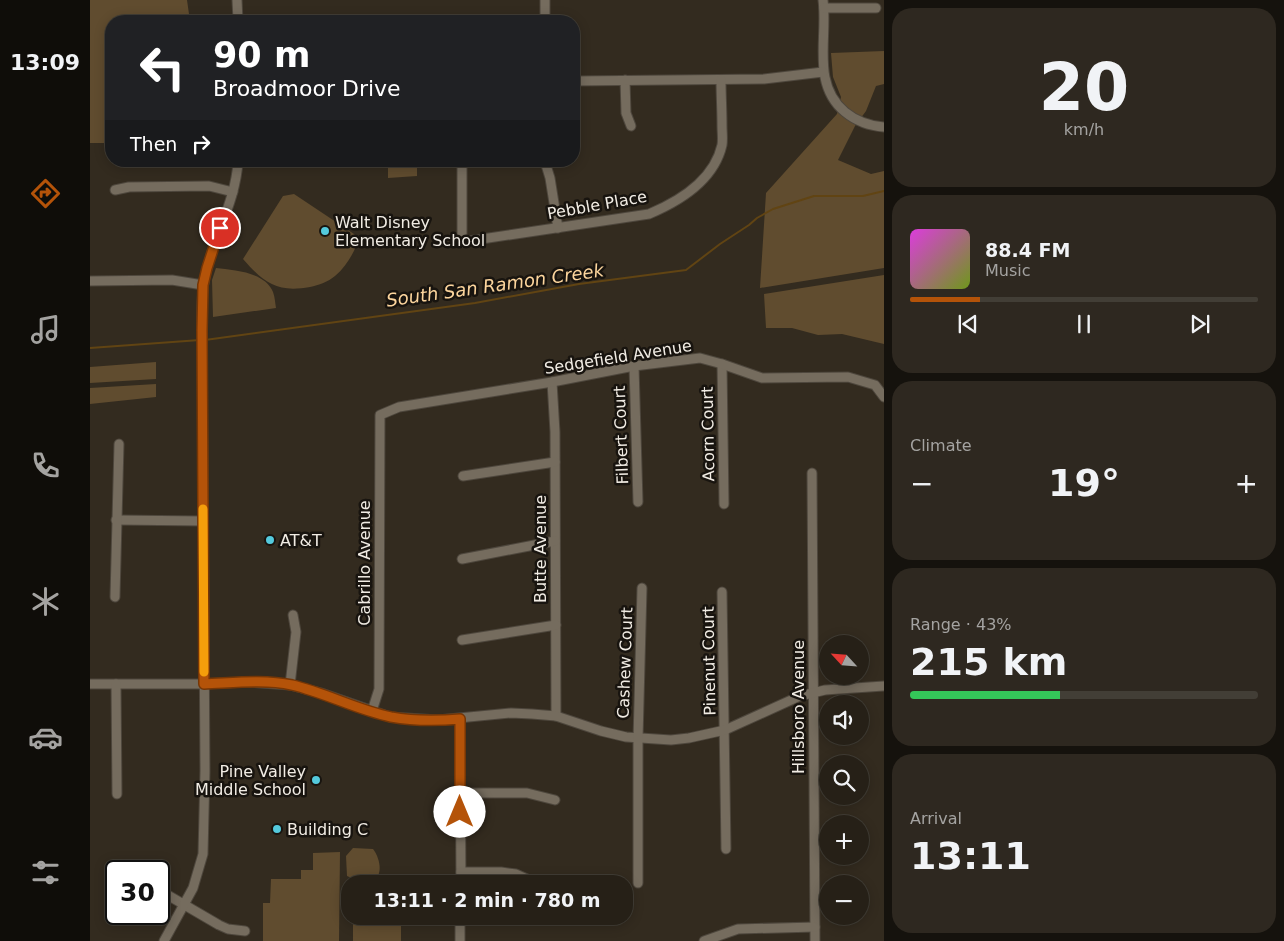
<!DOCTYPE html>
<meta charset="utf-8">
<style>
body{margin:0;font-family:"DejaVu Sans",sans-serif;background:#2e2820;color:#f1f3f6;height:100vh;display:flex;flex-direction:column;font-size:19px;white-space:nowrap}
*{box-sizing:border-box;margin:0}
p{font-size:16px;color:#a4a3a1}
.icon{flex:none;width:28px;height:28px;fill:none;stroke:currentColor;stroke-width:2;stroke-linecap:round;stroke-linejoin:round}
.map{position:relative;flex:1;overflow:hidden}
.details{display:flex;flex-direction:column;gap:8px;padding:8px;background:#15120d;width:400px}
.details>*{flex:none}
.guide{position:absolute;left:15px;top:15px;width:475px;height:152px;border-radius:20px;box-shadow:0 2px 12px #0003,0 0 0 1px #423e36;background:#202124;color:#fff;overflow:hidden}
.needle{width:32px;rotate:296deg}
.fabs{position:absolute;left:729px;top:635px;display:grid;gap:10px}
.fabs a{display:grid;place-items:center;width:50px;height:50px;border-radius:50%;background:#262017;box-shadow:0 2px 12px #0003,0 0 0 1px #423e36;font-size:25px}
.speed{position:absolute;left:15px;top:860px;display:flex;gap:10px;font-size:25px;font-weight:700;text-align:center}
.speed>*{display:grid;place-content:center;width:65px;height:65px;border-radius:50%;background:#262017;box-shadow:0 2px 12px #0003,0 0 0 1px #423e36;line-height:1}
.speed .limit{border:2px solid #111;border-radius:8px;background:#fff;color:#111}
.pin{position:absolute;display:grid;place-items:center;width:42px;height:42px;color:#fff;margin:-21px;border:2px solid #fff;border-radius:50%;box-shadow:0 1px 5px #0007}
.me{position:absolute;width:55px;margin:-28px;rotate:0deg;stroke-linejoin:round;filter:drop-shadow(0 0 4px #0008)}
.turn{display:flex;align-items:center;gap:18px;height:105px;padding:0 25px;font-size:22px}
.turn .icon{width:65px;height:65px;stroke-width:2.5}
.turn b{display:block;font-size:35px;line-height:42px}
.then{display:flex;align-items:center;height:48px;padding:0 25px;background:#0003;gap:10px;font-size:19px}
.big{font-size:38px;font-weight:700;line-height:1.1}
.details .tile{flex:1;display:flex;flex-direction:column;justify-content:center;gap:8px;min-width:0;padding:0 18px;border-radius:20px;background:#2e2820}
.details .dial{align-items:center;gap:0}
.dial b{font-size:65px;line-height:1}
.song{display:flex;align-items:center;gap:15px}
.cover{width:60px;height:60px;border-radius:8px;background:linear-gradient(135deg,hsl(300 70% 55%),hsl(80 70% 35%))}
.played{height:5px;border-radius:2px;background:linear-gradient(90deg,#b45309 20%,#423e36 20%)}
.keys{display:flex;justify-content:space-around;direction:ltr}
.heat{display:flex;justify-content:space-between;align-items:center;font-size:28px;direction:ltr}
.charge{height:8px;border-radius:4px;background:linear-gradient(90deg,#34c759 43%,#423e36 0)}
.trip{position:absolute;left:251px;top:875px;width:292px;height:50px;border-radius:20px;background:#262017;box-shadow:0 2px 12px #0003,0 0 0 1px #423e36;font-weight:700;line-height:50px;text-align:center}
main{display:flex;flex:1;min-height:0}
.dock{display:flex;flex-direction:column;width:90px;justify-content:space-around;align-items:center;background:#0f0d09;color:#a4a3a1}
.dock .icon{width:35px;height:35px}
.dock .current{color:#b45309}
.dock b{font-size:22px;color:#f1f3f6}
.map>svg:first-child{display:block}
.green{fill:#604c2f}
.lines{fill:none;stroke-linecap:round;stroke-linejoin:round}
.stream{stroke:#614413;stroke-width:2}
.minor-casing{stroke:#4e473d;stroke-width:11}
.minor{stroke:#756c5e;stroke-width:9}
.route-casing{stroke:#753606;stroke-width:12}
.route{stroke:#b45309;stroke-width:9}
.slow{stroke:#f59e0b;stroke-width:9}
.poi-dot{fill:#54cadd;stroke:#18140f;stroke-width:2}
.labels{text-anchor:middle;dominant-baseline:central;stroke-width:5;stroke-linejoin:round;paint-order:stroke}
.street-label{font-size:16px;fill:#f1ece4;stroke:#18140f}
.poi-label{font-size:16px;fill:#f1ece4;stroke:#18140f;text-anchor:start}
.water-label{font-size:18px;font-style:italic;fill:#fcd59d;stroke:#18140f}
</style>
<main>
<nav class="dock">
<b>13:09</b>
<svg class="icon current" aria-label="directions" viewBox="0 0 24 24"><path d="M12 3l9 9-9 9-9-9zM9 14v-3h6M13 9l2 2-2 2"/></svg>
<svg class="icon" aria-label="music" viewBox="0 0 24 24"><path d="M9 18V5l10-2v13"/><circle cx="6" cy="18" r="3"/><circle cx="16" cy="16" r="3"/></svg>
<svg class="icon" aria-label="phone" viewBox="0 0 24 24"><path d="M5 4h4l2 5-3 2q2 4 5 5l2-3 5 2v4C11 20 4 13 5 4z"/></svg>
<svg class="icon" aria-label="climate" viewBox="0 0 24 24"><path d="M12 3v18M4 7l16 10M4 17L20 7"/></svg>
<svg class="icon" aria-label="car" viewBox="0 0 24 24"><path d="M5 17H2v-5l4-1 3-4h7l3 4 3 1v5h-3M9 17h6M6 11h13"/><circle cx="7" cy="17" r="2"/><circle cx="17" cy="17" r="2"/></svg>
<svg class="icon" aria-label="filters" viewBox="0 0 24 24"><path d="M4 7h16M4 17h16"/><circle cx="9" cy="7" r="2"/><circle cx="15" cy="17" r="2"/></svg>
</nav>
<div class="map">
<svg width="794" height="941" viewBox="0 0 794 941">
<rect width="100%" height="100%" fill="#332b1f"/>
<g class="green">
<path d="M 0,0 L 97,0 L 100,21 L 21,21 L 21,143 L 0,143 Z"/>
<path d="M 794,51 L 794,84 L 786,86 L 776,111 L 765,126 L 748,160 L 781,174 L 794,171 L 794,268 L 670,288 L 676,193 L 747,114 L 751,97 L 743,77 L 741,53 Z"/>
<path d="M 298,161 L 327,161 L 327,176 L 298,178 Z"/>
<path d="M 204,194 L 270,238 C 264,252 257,266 245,276 C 238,282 229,285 220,287 C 187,293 174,283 153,259 L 193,196 Z"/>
<path d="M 126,268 C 144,270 175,272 183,292 C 185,297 185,303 186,308 L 123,317 L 122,280 Z"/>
<path d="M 794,275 L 794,344 L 752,334 L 728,335 L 702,328 L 676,328 L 674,294 Z"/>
<path d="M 66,362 L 66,379 L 0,383 L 0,367 Z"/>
<path d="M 66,384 L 66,397 L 0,404 L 0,388 Z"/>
<path d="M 263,848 L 283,849 C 291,859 295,882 276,882 C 269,882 263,879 257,876 L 256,856 Z"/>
<path d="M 250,852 L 249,941 L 173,941 L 173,903 L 180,903 L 181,879 L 211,879 L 211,870 L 223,870 L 223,853 Z"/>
<path d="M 311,921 L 311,941 L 263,941 L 263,922 Z"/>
</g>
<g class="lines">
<g class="stream">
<path d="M 115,340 L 385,303 L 489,284 L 596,270 L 630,244 L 659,225 L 667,218 L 683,209 L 724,196 L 773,196 L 794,191"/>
<path d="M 0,348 L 110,340"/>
</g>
<g class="minor-casing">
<g id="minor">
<path d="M 147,0 L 148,21"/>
<path d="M 455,0 L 455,21"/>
<path d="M 733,0 C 738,38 721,84 755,112 C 766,121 780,126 794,127"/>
<path d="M 734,8 L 786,8"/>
<path d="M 535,80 L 536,113 L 541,126"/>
<path d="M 484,81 L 674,79 L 733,72"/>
<path d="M 372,161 L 372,242 L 559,214 C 590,201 624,180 632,145 C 633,139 632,132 632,126 C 632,110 631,95 631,80"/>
<path d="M 456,165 L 460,178 L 468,228"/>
<path d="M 25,190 L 39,187 L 119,186 L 143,192"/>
<path d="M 0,281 L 82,280 L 113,285"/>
<path d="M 632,364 L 634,504"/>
<path d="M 544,366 L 548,502"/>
<path d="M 462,382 L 465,432 L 466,716"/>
<path d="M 722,473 L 725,941"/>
<path d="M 373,476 L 465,462"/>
<path d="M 26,520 L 113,521"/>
<path d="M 372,559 L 465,541"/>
<path d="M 632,592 L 636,849"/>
<path d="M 25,597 L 29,444"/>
<path d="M 372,640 L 466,625"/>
<path d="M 0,684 L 113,684 L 158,682 L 200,685 L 231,693 L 300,717 L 348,720 L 421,713 L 442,714 L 466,716 L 511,731 L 536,737 L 581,740 L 599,738 L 635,730 L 710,696 L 735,690 L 794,686"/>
<path d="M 26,684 L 27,794"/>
<path d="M 200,685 L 206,632 L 203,615"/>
<path d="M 282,711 L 289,689 L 290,415 L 309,407 L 462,382 L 544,366 L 610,358 L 632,364 L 672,378 L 758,377 L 785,385 L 794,397"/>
<path d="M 370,719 L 371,884"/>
<path d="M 370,793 L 437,793 L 465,800"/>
<path d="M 371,872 L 411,872 L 426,874 L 448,884"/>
<path d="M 548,883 L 548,739 L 552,588"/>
<path d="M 69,890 L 129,925 L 138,929 L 155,931"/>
<path d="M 74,941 L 103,888 L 113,854 L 115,771 L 112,331 C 112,310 111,289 117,269 C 126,233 146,199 148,161"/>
<path d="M 370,941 L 370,916"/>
<path d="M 614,941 L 648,929 L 725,927"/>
</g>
</g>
<use href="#minor" class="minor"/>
</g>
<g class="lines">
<g class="route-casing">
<path id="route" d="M 130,228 L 117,268 L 113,285 L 112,330 L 114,684 C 142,683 173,679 202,685 C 236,693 267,710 301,717 C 323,721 347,721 370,719 L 370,812"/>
</g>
<use href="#route" class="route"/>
<path class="slow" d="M 113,509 L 114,672"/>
</g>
<g class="poi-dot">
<circle cx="235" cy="231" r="5"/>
<circle cx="180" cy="540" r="5"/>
<circle cx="226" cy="780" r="5"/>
<circle cx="187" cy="829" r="5"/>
</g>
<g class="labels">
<g class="street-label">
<text transform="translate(507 205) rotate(-10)">Pebble Place</text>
<text transform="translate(528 357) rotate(-9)">Sedgefield Avenue</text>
<text transform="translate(618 434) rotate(-91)">Acorn Court</text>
<text transform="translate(531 435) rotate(-92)">Filbert Court</text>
<text transform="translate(450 549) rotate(-90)">Butte Avenue</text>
<text transform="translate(274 563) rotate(-90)">Cabrillo Avenue</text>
<text transform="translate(619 661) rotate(-91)">Pinenut Court</text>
<text transform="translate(535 663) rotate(-88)">Cashew Court</text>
<text transform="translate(708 707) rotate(-90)">Hillsboro Avenue</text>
</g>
<g class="poi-label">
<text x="245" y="222">Walt Disney<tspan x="245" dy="18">Elementary School</tspan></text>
<text x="190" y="540">AT&amp;T</text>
<text x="216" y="771" text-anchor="end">Pine Valley<tspan x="216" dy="18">Middle School</tspan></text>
<text x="197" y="829">Building C</text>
</g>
<g class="water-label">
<text transform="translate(405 285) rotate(-8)">South San Ramon Creek</text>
</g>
</g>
</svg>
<div class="fabs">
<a><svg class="needle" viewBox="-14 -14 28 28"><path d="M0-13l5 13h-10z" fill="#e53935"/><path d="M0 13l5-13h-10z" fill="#a4a3a1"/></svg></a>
<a><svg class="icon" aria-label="sound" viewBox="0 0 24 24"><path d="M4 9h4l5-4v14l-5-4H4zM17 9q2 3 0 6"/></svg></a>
<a><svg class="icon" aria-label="search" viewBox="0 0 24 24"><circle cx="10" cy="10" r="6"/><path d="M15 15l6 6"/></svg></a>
<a>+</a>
<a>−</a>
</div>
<div class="speed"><div class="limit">30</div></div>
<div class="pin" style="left:130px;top:228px;background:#d93025"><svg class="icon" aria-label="arrive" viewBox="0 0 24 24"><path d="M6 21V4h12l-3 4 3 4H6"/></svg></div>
<svg class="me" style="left:370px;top:812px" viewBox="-20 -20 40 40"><circle r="19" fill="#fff"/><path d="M0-13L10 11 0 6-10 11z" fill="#b45309"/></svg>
<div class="trip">13:11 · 2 min · 780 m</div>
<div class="guide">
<div class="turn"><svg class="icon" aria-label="left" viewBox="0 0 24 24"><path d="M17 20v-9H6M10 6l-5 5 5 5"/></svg><div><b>90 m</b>Broadmoor Drive</div></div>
<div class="then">Then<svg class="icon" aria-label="right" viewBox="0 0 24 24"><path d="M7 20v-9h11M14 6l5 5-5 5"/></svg></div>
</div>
</div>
<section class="details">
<div class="tile dial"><b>20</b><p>km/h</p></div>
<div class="tile">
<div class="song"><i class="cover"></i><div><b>88.4 FM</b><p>Music</p></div></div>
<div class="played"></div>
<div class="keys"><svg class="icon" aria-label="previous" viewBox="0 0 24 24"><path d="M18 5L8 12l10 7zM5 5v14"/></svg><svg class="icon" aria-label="pause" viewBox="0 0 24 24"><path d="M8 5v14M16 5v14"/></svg><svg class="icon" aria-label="next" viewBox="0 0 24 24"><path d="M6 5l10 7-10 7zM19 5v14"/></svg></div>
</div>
<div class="tile"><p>Climate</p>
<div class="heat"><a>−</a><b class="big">19°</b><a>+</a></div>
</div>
<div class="tile"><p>Range · 43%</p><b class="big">215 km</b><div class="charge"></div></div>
<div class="tile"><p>Arrival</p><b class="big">13:11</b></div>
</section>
</main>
